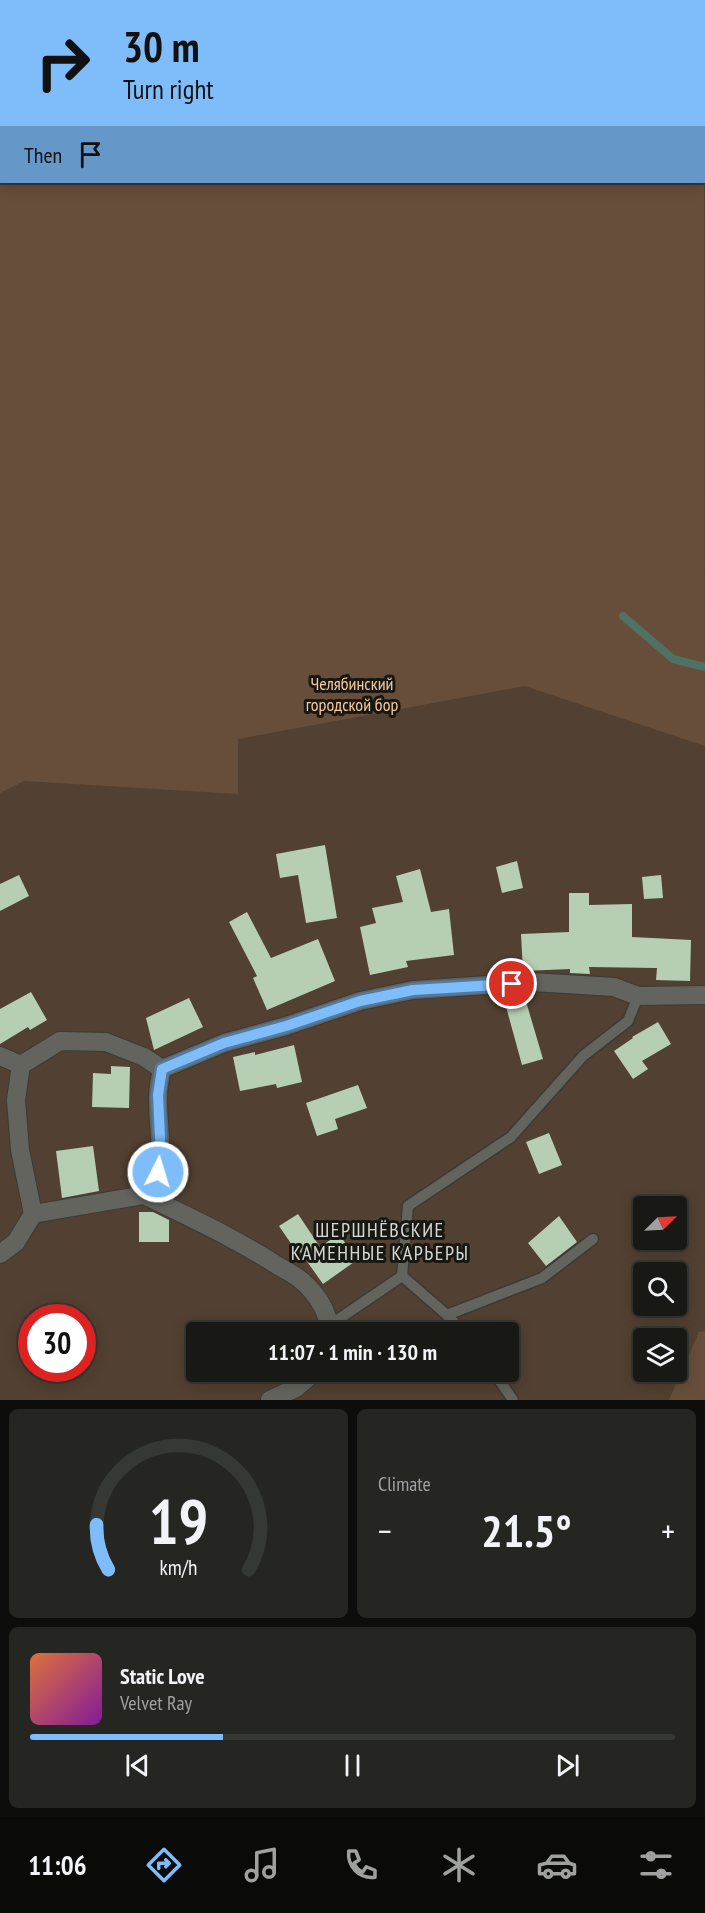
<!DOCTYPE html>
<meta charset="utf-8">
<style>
body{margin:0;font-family:"PT Sans Narrow",sans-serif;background:#252622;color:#f1f3f6;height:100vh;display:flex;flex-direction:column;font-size:22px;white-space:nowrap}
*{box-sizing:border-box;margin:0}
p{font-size:20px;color:#9fa0a0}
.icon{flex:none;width:33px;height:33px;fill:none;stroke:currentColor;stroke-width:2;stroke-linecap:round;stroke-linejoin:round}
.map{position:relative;height:1400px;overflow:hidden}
.details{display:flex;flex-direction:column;gap:9px;padding:9px;background:#0d0e0b;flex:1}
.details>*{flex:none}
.top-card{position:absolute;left:0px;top:0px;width:705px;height:183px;box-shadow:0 3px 15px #0003,0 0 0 2px #363834;background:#7fbdfa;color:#111;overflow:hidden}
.needle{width:39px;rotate:66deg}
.buttons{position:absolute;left:633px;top:1196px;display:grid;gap:12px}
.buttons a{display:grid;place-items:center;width:54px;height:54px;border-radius:6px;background:#181914;box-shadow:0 3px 15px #0003,0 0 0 2px #363834;font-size:30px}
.speed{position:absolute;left:18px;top:1304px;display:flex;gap:12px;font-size:30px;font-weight:700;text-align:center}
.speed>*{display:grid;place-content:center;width:78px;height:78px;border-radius:50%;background:#181914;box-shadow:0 3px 15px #0003,0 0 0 2px #363834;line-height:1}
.speed .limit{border:9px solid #d22;background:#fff;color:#111}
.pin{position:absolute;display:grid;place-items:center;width:51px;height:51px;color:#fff;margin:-26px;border:3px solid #fff;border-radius:50%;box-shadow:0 2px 6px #0007}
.me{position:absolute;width:66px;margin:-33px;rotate:5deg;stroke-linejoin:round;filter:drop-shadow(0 0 4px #0008)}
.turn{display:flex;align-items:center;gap:21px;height:126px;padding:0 24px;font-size:27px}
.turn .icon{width:78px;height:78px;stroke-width:2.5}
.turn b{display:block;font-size:42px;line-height:51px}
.then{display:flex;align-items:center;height:57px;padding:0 24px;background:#0003;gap:12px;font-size:22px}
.big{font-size:45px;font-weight:800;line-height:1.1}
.details .widget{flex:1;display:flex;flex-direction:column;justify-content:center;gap:9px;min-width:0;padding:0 21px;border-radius:9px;background:#252622}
.details .dial{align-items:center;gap:0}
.dial svg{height:156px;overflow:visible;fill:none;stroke:#363834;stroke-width:7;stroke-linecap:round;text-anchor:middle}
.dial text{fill:#f1f3f6;stroke:none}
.song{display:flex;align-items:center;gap:18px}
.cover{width:72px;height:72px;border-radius:9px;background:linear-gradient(135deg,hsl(20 70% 55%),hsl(290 70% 35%))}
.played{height:6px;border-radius:3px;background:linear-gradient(90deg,#7fbdfa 30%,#363834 30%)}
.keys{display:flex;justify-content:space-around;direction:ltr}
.heat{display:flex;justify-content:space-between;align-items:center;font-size:33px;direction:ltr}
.details .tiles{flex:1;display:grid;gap:9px;grid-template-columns:1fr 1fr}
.widget:last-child{grid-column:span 2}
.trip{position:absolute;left:186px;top:1322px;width:333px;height:60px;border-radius:6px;background:#181914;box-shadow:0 3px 15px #0003,0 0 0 2px #363834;font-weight:800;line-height:60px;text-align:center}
.tab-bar{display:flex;height:96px;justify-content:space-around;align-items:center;background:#0a0a08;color:#9fa0a0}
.tab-bar .icon{width:42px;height:42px}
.tab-bar .on{color:#7fbdfa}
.tab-bar b{font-size:27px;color:#f1f3f6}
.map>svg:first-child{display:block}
.green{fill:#524032;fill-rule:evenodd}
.forest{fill:#674e3a}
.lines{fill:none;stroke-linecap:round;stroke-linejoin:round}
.stream{stroke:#4f7264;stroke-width:8}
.building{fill:#b6ceb3}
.lane-casing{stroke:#3b3b37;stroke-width:13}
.street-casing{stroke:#3b3b37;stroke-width:20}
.lane{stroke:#63645d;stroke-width:10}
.street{stroke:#63645d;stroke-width:18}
.route-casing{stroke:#537ba2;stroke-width:15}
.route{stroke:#7fbdfa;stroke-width:10}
.labels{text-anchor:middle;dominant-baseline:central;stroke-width:6;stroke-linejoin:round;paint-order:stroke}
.park-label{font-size:18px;fill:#f8c9a1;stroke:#171812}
.neighbourhood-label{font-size:20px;letter-spacing:1.5px;fill:#d7d8d3;stroke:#171812}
</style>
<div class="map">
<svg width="705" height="1400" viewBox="0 0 705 1400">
<rect width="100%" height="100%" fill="#20211b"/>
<path class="green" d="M 0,0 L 705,0 L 705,1400 L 0,1400 ZM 2,2 L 704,2 L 704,182 L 2,182 ZM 644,1206 L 676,1206 L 676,1239 L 644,1239 ZM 644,1272 L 676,1272 L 676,1305 L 644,1305 ZM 32,1317 L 82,1317 L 82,1368 L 32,1368 ZM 196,1332 L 508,1332 L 508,1371 L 196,1371 ZM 644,1338 L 676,1338 L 676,1371 L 644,1371 Z"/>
<g class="forest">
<path d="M 0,0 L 667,0 L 668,1 L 2,2 L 1,51 Z"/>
<path d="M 704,106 L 705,746 L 525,686 L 238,739 L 238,794 L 24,781 L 0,793 L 0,114 L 1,113 L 2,182 L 704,182 Z"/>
<path d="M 705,1331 L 705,1400 L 669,1400 L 699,1332 Z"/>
</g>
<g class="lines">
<path class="stream" d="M 623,616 L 673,659 L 705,667"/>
</g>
<g class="building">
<path d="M 325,845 L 337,918 L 306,923 L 298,875 L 280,878 L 276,854 Z"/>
<path d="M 517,861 L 523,888 L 502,893 L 496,867 Z"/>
<path d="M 420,869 L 431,912 L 449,909 L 454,955 L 406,961 L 408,967 L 370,975 L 360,927 L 376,923 L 372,908 L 403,902 L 396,876 Z"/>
<path d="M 19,875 L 29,896 L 0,911 L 0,884 Z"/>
<path d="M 661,875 L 663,898 L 644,899 L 642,877 Z"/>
<path d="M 569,893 L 589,893 L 589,905 L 632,904 L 632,937 L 691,940 L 690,981 L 656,980 L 657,968 L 589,967 L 590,974 L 570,973 L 570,969 L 523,971 L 521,934 L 569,932 Z"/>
<path d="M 247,912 L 271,958 L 318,939 L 335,981 L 267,1010 L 253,978 L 257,976 L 229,922 Z"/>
<path d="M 31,992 L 47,1020 L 30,1030 L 28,1027 L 0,1044 L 0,1009 Z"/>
<path d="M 189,998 L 203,1027 L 154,1050 L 146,1018 Z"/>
<path d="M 525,998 L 543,1059 L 522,1065 L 505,1003 Z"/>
<path d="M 658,1022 L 671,1044 L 642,1061 L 648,1069 L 633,1079 L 614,1051 L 633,1038 L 632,1037 Z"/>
<path d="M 294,1045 L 302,1082 L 277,1088 L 276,1084 L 240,1091 L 233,1057 L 255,1052 L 255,1055 Z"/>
<path d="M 111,1066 L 130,1067 L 129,1108 L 92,1107 L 93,1073 L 111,1074 Z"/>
<path d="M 358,1085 L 367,1108 L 335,1119 L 338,1129 L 317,1136 L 306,1103 Z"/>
<path d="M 549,1133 L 562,1165 L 539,1174 L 526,1142 Z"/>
<path d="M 93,1146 L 99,1191 L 62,1198 L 56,1151 Z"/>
<path d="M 139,1212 L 153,1212 L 169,1220 L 169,1242 L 139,1242 Z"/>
<path d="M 298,1214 L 320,1247 L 339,1234 L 357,1260 L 323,1284 L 296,1246 L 294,1248 L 279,1226 Z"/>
<path d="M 559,1216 L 577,1242 L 546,1266 L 528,1243 Z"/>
</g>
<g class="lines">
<g class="lane-casing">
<g id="lane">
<path d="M 447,1315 L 542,1278 L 593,1239"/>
<path d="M 330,1325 L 402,1276"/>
<path d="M 463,1332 L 447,1315 L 402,1276 L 408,1206 L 511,1137 L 583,1056 L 628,1021 L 638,996"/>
<path d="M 493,1371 L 513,1400"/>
</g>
</g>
<g class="street-casing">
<g id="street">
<path d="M 0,1056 L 21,1065"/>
<path d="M 144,1195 C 189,1217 233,1237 275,1264 C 283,1269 294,1274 302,1281 C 316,1293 330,1313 329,1332"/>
<path d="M 33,1214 L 144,1195 C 170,1165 157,1133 158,1097 C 158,1088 160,1078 162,1069"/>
<path d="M 0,1254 L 16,1242 L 33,1214 L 20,1150 L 16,1100 L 21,1065 L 60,1041 L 106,1042 L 144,1057 L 162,1069 L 224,1043 L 286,1026 L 360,1001 L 413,990 L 532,982 L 614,987 L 638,996 L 705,995"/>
<path d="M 270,1400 L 296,1388 L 316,1371"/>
</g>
</g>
<use href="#lane" class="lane"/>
<use href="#street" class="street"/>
</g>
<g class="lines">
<g class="route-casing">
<path id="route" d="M 158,1172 L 161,1160 L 158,1095 L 162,1069 L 224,1043 L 286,1026 L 360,1001 L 413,990 L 512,984"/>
</g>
<use href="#route" class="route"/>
</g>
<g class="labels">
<g class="park-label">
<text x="352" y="683">Челябинский<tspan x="352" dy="21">городской бор</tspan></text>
</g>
<g class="neighbourhood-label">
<text x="380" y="1230">ШЕРШНЁВСКИЕ<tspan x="380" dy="23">КАМЕННЫЕ КАРЬЕРЫ</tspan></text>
</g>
</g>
</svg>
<div class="buttons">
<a><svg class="needle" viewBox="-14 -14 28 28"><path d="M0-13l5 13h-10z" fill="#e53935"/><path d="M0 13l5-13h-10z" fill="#9fa0a0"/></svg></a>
<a><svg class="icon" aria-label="search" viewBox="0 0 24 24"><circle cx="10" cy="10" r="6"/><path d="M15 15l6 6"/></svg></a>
<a><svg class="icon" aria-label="layers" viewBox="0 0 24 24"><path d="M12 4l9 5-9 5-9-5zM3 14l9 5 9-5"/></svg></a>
</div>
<div class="speed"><div class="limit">30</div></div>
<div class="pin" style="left:512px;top:984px;background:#d93025"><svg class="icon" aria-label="arrive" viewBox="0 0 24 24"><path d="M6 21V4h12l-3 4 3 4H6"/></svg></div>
<svg class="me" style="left:158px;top:1172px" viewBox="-20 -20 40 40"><circle r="17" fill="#7fbdfa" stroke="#fff" stroke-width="3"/><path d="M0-11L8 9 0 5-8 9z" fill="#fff"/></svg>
<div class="trip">11:07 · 1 min · 130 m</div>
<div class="top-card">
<div class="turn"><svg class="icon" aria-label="right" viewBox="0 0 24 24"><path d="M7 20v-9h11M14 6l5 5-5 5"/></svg><div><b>30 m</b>Turn right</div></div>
<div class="then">Then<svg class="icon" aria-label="arrive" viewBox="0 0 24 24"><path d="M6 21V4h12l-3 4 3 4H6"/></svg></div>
</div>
</div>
<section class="details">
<div class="tiles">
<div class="widget dial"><svg viewBox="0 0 100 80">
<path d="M14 69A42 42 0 1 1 86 69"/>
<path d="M14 69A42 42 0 0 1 8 46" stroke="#7fbdfa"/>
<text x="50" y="56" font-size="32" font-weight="700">19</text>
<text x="50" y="72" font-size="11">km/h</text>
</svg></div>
<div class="widget"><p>Climate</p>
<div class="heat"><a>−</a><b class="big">21.5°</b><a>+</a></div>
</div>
<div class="widget">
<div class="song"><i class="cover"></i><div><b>Static Love</b><p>Velvet Ray</p></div></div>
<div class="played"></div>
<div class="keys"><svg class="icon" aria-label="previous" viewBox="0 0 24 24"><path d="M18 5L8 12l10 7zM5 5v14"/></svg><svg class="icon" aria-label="pause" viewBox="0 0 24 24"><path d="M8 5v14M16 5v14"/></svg><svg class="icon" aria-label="next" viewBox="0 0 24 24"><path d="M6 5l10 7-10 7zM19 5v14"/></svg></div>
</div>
</div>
</section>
<nav class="tab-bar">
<b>11:06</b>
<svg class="icon on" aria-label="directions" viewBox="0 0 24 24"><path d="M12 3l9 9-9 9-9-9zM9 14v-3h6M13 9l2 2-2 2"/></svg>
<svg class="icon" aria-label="music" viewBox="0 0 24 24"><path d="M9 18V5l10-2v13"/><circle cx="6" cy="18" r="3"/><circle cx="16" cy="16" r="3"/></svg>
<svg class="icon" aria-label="phone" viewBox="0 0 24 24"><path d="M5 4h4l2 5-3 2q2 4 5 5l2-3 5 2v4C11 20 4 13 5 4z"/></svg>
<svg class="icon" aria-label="climate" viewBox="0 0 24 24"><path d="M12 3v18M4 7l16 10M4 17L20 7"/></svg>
<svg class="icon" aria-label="car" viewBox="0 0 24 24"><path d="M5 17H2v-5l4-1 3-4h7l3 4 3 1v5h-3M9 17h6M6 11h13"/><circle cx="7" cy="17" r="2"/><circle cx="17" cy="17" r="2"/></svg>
<svg class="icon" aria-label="filters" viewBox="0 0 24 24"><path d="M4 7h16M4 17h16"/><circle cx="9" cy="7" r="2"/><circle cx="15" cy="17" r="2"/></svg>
</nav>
